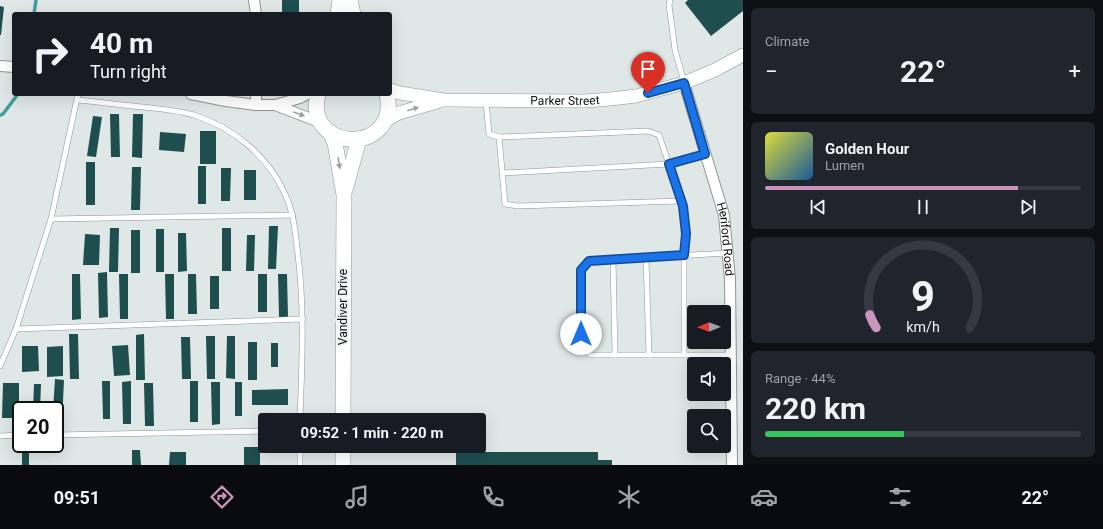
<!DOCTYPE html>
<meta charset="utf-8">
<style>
body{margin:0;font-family:Roboto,sans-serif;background:#20242c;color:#f1f3f6;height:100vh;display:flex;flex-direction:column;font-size:15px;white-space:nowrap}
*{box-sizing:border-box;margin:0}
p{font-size:13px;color:#9ea1a6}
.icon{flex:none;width:22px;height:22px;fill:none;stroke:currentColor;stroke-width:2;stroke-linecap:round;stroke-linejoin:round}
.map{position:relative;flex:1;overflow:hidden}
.panel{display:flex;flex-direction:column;gap:8px;padding:8px;background:#0d0f14;width:360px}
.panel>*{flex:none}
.top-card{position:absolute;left:12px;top:12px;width:380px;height:84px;border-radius:4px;box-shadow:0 4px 16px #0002;background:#171b24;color:#f1f3f6;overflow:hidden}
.needle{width:26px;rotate:269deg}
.tools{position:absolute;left:687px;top:305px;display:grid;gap:8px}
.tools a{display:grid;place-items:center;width:44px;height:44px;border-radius:4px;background:#171b24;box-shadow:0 4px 16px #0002;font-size:20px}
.speed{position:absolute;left:12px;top:401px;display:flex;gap:8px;font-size:20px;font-weight:700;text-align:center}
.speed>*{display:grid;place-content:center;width:52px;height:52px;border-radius:50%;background:#171b24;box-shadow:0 4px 16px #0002;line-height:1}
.speed .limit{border:2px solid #111;border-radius:6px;background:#fff;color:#111}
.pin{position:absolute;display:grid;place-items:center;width:34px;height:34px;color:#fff;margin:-41px -17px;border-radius:50% 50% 50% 0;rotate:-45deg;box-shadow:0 0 4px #0007}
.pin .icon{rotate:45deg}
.me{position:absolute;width:44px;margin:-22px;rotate:0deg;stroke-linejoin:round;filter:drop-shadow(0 0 3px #0008)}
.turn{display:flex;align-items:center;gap:14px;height:84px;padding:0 12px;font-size:18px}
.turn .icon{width:52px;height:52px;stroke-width:2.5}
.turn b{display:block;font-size:28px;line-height:34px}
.big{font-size:30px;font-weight:700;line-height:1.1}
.panel .card{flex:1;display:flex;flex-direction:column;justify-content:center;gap:6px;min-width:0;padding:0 14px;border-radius:6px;background:#20242c}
.panel .dial{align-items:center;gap:0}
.dial svg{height:104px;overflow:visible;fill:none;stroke:#363941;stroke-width:7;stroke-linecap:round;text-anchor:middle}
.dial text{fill:#f1f3f6;stroke:none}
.song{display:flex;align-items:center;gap:12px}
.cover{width:48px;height:48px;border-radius:6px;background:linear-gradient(135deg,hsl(60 70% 55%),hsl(210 70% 35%))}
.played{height:4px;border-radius:2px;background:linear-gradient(90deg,#cc94bc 80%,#363941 80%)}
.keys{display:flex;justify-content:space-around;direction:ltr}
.heat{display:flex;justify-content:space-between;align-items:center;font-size:22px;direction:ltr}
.charge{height:6px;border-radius:3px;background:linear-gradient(90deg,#34c759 44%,#363941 0)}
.trip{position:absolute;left:258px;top:413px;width:228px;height:40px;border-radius:4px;background:#171b24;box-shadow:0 4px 16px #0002;font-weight:700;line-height:40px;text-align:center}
.tabs{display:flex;height:64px;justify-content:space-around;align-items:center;background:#090b0e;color:#9ea1a6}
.tabs .icon{width:28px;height:28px}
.tabs .active{color:#cc94bc}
.tabs b{font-size:18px;color:#f1f3f6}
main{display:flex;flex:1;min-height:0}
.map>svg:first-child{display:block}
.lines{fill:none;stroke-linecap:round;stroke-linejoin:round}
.stream{stroke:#439e9e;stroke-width:3.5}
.building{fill:#1e4e4e}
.service-casing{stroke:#8e9696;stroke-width:6}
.minor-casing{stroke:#8e9696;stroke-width:12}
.tertiary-casing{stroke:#8e9696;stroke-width:14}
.secondary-casing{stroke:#8e9696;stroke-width:16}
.service{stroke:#fff;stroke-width:5}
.minor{stroke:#fff;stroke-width:10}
.tertiary{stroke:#fff;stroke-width:13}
.secondary{stroke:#fff;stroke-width:15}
.oneway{fill:#9fa0a0}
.route-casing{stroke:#114b97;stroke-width:10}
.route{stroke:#1a73e8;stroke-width:7}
.labels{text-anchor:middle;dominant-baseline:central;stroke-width:4;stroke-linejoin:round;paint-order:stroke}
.street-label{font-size:12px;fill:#0e1111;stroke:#ecf5f4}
</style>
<main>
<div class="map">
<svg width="743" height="465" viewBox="0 0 743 465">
<rect width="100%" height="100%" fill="#dfe8e7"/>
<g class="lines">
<g class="stream">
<path d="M 34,14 L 36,0"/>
<path d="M 0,115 L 3,114 L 18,94"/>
</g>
</g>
<g class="building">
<rect x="282" y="0" width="17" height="14"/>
<path d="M 688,0 L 743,0 L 743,11 L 711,36 L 685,3 Z"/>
<path d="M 0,6 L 4,7 L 1,35 L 0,35 Z"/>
<path d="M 110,114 L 119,114 L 120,157 L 111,157 Z"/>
<path d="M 133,114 L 143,114 L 142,158 L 132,157 Z"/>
<path d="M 93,116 L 102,117 L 96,157 L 87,156 Z"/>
<rect x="200" y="131" width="16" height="33"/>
<path d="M 160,132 L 186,134 L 184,152 L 159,150 Z"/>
<rect x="86" y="162" width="9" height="43"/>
<rect x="198" y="166" width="8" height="38"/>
<path d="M 132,167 L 141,167 L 140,210 L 131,210 Z"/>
<path d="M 221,168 L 231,168 L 230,201 L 221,201 Z"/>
<rect x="244" y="170" width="12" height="30"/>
<path d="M 269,226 L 278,226 L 276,269 L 268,269 Z"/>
<path d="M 110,228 L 119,228 L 118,272 L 109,272 Z"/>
<rect x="222" y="228" width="9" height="43"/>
<rect x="156" y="229" width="8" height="43"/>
<rect x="131" y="230" width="9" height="43"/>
<path d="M 178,233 L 186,233 L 187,271 L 178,272 Z"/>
<path d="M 85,234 L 100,235 L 99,265 L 83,265 Z"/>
<path d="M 247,235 L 255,235 L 254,271 L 246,271 Z"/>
<path d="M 107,272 L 108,317 L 99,318 L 98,273 Z"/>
<path d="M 72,274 L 80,274 L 81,319 L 72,320 Z"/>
<path d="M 119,274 L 128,274 L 128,319 L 120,319 Z"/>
<path d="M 165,274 L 174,274 L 174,319 L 166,319 Z"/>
<path d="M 188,274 L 196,274 L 197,314 L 188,314 Z"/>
<rect x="258" y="274" width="9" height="38"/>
<path d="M 278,274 L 287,274 L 288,317 L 279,317 Z"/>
<rect x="210" y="276" width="9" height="33"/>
<path d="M 69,334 L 78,334 L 79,379 L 70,379 Z"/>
<path d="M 144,334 L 145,380 L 136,380 L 136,335 Z"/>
<path d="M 206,336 L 215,336 L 215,379 L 207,379 Z"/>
<path d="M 227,336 L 235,336 L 235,379 L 226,378 Z"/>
<path d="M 181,337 L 190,337 L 191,379 L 182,379 Z"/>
<rect x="248" y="342" width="9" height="38"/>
<rect x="271" y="343" width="7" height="24"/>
<path d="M 128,345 L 130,375 L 114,376 L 112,346 Z"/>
<path d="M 22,346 L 38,346 L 39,371 L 22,372 Z"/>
<path d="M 63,346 L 63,376 L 47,377 L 47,347 Z"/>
<path d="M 55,379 L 64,380 L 62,423 L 55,422 L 55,410 L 53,410 Z"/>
<path d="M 102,381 L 110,381 L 110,419 L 103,419 Z"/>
<path d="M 131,381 L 131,424 L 123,424 L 122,382 Z"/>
<rect x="190" y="381" width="8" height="41"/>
<path d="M 211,382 L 220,382 L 220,424 L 212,425 Z"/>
<rect x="235" y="382" width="7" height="34"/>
<path d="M 3,383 L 19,383 L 19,418 L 2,418 Z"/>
<path d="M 144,383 L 153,383 L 154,426 L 145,426 Z"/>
<path d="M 34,384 L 41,384 L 40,410 L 33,410 Z"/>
<path d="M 288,389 L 288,405 L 252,405 L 252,390 Z"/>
<rect x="244" y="447" width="16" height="18"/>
<rect x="22" y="449" width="7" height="16"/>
<path d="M 132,450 L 140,450 L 141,465 L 132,465 Z"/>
<path d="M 170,452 L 186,452 L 186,465 L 169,465 Z"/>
<path d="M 456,452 L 598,452 L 598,460 L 612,460 L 612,465 L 456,465 Z"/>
</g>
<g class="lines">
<g class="service-casing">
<g id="service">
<path d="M 670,0 L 669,5 L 675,50 L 684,82"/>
<path d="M 77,100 C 99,102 121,105 143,107 C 160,109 177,110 194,115 C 234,128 268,156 285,194 C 293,211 295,229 297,247 C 305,305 302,362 300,420"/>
<path d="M 486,101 L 489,134 L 499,137 L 648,131 L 659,135 L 683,206 L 686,234 L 684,255 L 684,355"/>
<path d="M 499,137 L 505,204 L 518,206 L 681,201"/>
<path d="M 502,173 L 669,164 L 705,154"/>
<path d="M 51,219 L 293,215"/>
<path d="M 727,253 L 589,261 L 581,270 L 581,349 L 591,355 L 730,355"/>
<path d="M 646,258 L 649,355"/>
<path d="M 613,259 L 615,355"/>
<path d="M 16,329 L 303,319"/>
<path d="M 0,366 L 16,329 L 51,219 L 78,94"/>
<path d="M 55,435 L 265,431"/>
<path d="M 0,436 L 21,435"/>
<path d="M 300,465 L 300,446"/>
</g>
</g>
<g class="minor-casing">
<g id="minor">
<path d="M 254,0 L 256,14"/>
<path d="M 0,66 L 14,67"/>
<path id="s1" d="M 684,83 L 724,215 L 730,279 L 732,465"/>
<path d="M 191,94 L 226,101 L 256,105 L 275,105 L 322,123"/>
<path d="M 256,105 L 256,94"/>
<path d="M 275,105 L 300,98 L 307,94"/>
</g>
</g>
<g class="tertiary-casing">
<g id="tertiary">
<path id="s2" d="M 390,90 L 400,93 L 444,100 L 585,101 L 611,99 L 636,96 L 684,83 L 715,70 L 743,55"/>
<path d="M 384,121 L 399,113 L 440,101"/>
</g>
</g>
<g class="secondary-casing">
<g id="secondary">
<path d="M 350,0 L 353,14"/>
<path d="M 338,14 L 340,0"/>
<path d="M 318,94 C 303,153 400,156 387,94"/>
<path d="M 330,132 L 335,143 L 344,195 L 343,420"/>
<path d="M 345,190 L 359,139"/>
<path d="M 343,465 L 343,446"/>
</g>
</g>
<use href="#service" class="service"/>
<use href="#minor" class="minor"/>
<use href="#tertiary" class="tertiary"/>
<use href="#secondary" class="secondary"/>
</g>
<defs><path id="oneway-solid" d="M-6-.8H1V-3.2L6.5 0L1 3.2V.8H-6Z"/></defs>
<g class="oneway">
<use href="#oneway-solid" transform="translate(413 109) rotate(-17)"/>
<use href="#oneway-solid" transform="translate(299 114) rotate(20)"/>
<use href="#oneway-solid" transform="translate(339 163) rotate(81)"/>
</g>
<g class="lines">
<g class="route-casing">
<path id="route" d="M 581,334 L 581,270 L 589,261 L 684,255 L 686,234 L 683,206 L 669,164 L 705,154 L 684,83 L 648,93"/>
</g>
<use href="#route" class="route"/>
</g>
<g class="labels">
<g class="street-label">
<text stroke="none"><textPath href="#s2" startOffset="176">Parker Street</textPath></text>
<text stroke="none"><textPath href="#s1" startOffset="162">Heriford Road</textPath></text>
<text transform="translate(343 307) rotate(-90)">Vandiver Drive</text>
</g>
</g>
</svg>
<div class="tools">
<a><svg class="needle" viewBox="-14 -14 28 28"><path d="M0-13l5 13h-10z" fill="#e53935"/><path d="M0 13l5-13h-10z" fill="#9ea1a6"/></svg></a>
<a><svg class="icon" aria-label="sound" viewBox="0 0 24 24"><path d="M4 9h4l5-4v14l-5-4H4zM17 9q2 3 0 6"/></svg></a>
<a><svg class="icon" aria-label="search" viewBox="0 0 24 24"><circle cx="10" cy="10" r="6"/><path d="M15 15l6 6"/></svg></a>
</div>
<div class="speed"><div class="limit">20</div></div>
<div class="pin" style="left:648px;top:93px;background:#d93025"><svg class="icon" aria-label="arrive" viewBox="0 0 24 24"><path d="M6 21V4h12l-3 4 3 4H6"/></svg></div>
<svg class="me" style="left:581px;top:334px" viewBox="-20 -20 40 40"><circle r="19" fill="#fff"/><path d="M0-13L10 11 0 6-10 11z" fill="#1a73e8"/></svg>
<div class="trip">09:52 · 1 min · 220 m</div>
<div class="top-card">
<div class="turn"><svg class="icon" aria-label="right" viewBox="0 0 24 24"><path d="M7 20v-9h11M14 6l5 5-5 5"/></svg><div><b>40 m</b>Turn right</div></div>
</div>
</div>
<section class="panel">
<div class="card"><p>Climate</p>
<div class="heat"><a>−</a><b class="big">22°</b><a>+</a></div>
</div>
<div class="card">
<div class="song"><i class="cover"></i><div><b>Golden Hour</b><p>Lumen</p></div></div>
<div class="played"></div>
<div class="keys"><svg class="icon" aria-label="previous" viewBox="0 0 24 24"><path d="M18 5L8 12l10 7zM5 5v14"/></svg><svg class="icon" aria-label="pause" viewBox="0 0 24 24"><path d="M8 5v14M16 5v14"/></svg><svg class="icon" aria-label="next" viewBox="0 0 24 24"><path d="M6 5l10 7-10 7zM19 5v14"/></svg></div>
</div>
<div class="card dial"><svg viewBox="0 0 100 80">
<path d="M14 69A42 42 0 1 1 86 69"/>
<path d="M14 69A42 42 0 0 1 9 59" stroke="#cc94bc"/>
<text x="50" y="56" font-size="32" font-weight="700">9</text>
<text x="50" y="72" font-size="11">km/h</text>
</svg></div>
<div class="card"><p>Range · 44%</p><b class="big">220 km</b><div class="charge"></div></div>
</section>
</main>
<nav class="tabs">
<b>09:51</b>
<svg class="icon active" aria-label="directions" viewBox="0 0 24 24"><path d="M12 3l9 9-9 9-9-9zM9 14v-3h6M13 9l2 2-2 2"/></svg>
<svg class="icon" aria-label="music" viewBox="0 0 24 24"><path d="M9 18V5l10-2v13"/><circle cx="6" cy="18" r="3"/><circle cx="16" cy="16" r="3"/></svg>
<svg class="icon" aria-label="phone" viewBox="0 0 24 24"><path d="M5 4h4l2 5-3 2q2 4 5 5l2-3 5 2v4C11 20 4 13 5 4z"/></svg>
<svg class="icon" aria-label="climate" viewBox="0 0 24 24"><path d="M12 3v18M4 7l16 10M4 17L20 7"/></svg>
<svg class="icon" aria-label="car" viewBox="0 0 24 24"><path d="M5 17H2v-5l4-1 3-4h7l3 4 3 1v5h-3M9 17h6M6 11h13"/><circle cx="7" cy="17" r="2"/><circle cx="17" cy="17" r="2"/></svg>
<svg class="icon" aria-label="filters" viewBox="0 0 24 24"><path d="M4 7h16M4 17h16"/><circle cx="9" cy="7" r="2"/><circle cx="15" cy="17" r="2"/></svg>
<b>22°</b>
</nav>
